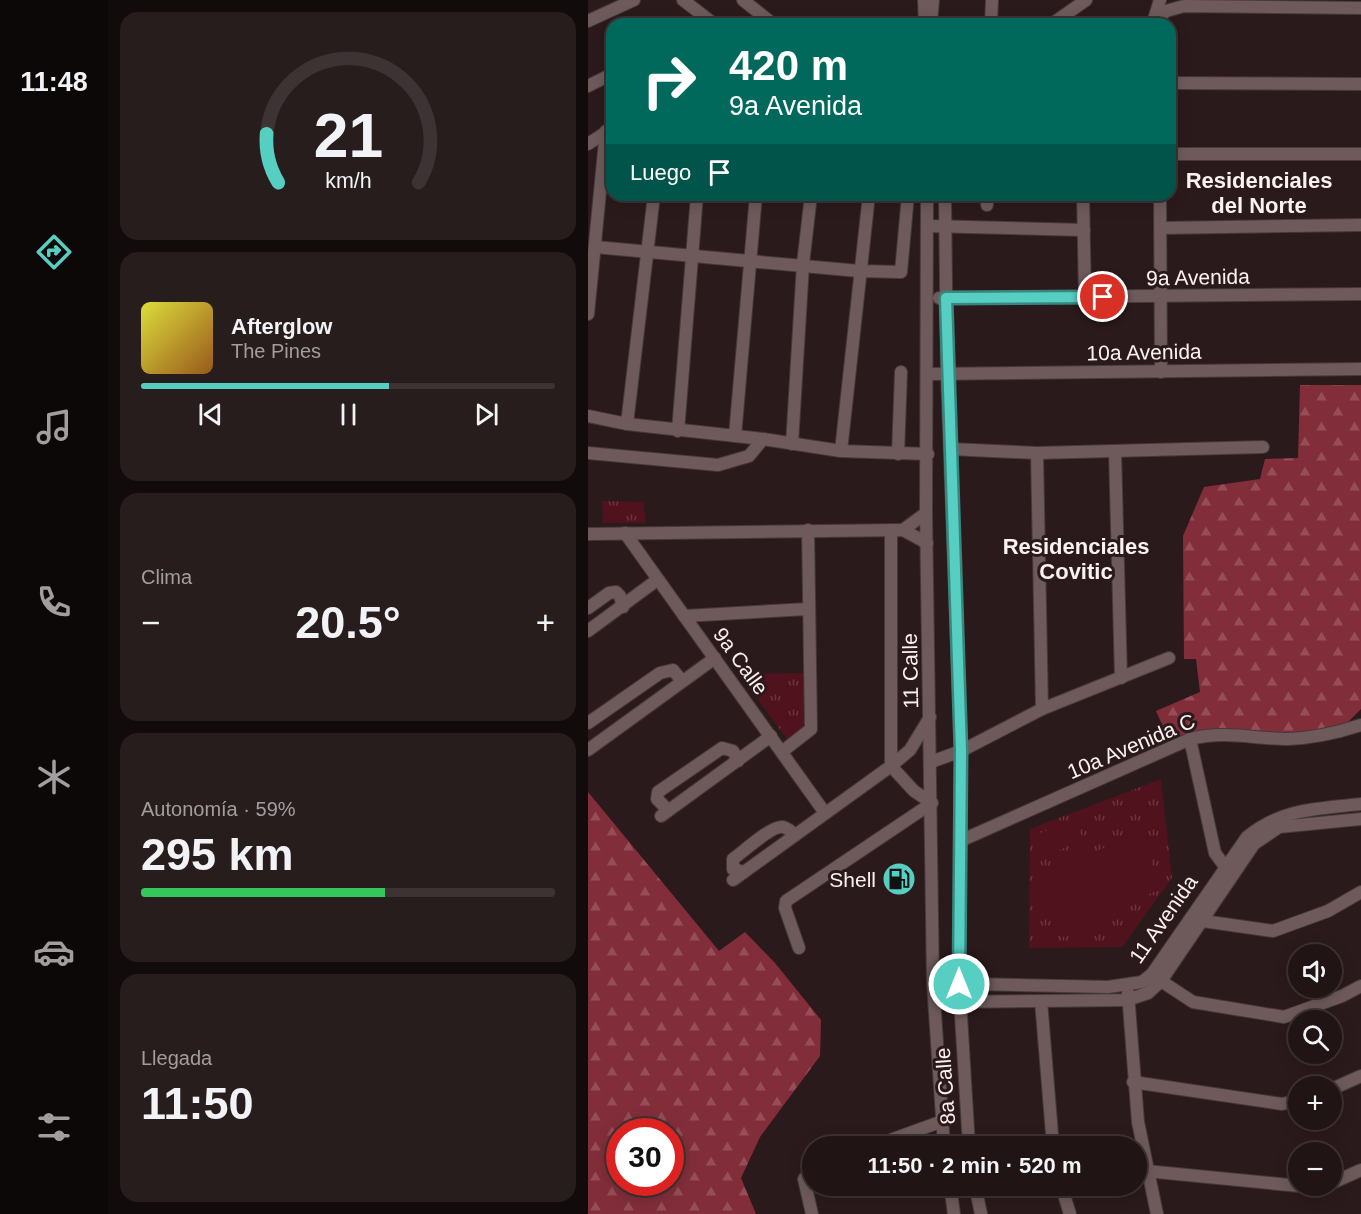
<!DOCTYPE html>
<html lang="es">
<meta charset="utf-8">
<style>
body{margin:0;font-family:Arial,sans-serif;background:#281d1d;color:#f1f3f6;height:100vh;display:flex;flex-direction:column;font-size:22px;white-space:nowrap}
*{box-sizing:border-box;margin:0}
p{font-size:20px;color:#a29ea0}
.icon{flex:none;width:33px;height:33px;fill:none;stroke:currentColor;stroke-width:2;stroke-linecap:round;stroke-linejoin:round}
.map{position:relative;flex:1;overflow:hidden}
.drawer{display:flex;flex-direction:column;gap:12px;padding:12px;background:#120b0b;width:480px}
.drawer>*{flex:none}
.hud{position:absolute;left:18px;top:18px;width:570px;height:183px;border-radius:18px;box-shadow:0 3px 15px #0003,0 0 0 2px #3d3334;background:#00695c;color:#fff;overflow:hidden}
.tools{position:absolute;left:700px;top:944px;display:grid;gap:12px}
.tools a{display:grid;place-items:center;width:54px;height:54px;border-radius:50%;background:#201414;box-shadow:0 3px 15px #0003,0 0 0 2px #3d3334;font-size:30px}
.speed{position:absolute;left:18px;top:1118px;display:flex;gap:12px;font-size:30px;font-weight:700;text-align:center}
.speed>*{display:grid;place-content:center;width:78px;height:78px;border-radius:50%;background:#201414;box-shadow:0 3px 15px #0003,0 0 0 2px #3d3334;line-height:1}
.speed .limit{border:9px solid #d22;background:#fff;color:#111}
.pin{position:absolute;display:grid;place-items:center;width:51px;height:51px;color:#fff;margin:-26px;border:3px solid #fff;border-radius:50%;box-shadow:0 2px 6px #0007}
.me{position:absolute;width:66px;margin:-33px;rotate:0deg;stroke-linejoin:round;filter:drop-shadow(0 0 4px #0008)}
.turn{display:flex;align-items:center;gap:21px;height:126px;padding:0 24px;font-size:27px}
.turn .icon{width:78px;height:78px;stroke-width:2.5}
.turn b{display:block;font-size:42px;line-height:51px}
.then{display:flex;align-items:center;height:57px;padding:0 24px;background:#0003;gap:12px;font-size:22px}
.big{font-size:45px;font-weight:800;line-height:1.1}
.drawer .widget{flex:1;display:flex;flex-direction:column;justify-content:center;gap:9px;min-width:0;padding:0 21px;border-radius:18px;background:#281d1d}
.drawer .dial{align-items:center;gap:0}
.dial svg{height:156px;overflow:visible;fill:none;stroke:#3d3334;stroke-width:7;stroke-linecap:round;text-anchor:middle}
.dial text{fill:#f1f3f6;stroke:none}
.song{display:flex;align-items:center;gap:18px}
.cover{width:72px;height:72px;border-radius:9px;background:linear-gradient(135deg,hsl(60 70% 55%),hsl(30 70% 35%))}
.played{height:6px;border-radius:3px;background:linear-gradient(90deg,#56cec2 60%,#3d3334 60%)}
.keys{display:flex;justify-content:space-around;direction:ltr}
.heat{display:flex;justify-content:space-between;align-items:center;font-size:33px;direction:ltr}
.charge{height:9px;border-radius:4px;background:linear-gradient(90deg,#34c759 59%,#3d3334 0)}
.trip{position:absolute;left:214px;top:1136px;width:345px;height:60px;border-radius:30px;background:#201414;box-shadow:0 3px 15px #0003,0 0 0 2px #3d3334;font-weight:800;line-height:60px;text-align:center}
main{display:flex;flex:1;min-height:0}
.tab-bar{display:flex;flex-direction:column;width:108px;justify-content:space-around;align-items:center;background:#0d0808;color:#a29ea0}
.tab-bar .icon{width:42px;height:42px}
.tab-bar .current{color:#56cec2}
.tab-bar b{font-size:27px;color:#f1f3f6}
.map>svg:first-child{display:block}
.grass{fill:url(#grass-tufts)}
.forest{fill:url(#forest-firs);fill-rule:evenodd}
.pitch{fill:#50121d}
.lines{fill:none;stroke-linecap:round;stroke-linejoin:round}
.minor-casing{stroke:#46393a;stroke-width:14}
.minor{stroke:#6e5a5b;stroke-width:12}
.route-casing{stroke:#38867e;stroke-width:15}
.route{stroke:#56cec2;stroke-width:10}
.labels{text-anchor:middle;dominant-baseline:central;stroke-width:6;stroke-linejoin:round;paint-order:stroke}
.street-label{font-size:21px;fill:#fef1f2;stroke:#2b1a1b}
.poi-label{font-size:21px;fill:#fef1f2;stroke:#2b1a1b;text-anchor:end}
.neighbourhood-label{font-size:22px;font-weight:bold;fill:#fef1f2;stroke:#2b1a1b}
</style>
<main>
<nav class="tab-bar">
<b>11:48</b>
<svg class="icon current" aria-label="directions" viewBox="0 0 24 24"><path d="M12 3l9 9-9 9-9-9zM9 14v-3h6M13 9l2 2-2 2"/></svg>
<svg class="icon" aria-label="music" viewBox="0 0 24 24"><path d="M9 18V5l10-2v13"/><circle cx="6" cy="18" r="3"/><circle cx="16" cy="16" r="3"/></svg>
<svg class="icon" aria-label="phone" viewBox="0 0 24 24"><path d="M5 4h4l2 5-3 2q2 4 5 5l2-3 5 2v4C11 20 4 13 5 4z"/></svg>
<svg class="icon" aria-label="climate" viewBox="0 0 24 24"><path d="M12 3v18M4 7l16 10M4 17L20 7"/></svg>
<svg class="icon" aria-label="car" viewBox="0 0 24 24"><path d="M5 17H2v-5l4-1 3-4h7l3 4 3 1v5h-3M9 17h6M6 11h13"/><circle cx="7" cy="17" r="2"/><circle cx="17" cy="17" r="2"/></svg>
<svg class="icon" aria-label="filters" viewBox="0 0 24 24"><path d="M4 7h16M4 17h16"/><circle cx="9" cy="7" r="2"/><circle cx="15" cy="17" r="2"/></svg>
</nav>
<section class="drawer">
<div class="widget dial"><svg viewBox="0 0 100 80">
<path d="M14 69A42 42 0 1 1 86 69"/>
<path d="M14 69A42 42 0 0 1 8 44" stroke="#56cec2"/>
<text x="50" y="56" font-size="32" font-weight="700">21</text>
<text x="50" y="72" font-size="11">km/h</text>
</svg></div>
<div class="widget">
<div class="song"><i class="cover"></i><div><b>Afterglow</b><p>The Pines</p></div></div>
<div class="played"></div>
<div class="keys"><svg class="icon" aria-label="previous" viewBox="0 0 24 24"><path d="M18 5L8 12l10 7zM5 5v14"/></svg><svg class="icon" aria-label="pause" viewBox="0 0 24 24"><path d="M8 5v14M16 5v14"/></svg><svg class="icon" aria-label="next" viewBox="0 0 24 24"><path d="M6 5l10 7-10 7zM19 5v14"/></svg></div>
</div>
<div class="widget"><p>Clima</p>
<div class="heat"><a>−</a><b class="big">20.5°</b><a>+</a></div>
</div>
<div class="widget"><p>Autonomía · 59%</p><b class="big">295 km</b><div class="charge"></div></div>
<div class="widget"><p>Llegada</p><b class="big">11:50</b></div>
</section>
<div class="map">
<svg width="773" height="1214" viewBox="0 0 773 1214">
<defs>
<pattern id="grass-tufts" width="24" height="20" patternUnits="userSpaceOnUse" patternTransform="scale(1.5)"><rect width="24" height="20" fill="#50121d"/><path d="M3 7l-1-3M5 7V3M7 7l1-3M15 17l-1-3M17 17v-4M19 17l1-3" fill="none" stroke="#6a353e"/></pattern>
<pattern id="forest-firs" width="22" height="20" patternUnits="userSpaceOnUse" patternTransform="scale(1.5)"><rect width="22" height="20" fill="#822e3a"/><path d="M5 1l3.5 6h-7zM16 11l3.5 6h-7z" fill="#954d57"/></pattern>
</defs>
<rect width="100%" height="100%" fill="#2b1a1b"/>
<g class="grass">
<path d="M 14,501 L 55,502 L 58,523 L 15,523 Z"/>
<path d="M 218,673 L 218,725 L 199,739 L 151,674 Z"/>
<path d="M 573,779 L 584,878 L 534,947 L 441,948 L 442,829 Z"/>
</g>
<g class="forest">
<path d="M 712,385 L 773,385 L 773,709 L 758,724 L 700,737 L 610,735 L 584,747 L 568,711 L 612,692 L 608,659 L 596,659 L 595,536 L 616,487 L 672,479 L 677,459 L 710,458 Z"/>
<path d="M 0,792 L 131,951 L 157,932 L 187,963 L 233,1020 L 232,1056 L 172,1137 L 153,1178 L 168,1214 L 0,1214 ZM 32,1131 L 82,1131 L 82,1182 L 32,1182 Z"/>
</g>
<g class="pitch">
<path d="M 485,818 L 495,839 L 456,857 L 446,836 Z"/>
<path d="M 548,832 L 575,887 L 475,937 L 447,882 Z"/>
</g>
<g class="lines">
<g class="minor-casing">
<g id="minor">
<path d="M 95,0 L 126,24"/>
<path d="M 155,0 L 185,24"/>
<path d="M 336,0 L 337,24"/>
<path d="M 0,21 L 46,0"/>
<path d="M 565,22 L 572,0"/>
<path d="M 343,24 L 345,0"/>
<path d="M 403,24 L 404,0"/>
<path d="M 464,24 L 498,0"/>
<path d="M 565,24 L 578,11 L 596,6 L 773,8"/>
<path d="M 582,83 L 773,84"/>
<path d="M 0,86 L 24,74"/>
<path d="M 0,144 L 23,129"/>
<path d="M 582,154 L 773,154"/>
<path d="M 339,195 L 338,513 L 345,983 L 356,1146"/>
<path d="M 357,195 L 359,374 L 373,751 L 371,983 L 381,1146"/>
<path d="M 495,195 L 497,297"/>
<path d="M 572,195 L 573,372"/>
<path d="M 399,205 L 399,195"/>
<path d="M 339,226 L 496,230"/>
<path d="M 573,228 L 773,225"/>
<path d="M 7,247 L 271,271 L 313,272 L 320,195"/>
<path d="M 351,298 L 773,294"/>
<path d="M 0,314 L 18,131"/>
<path d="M 340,374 L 773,369"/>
<path d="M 0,416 L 39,424 L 175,439 L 253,451 L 340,454"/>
<path d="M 39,424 L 66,195"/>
<path d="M 90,431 L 109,195"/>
<path d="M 147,436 L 168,195"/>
<path d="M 204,444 L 215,264 L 223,195"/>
<path d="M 362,449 L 449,453 L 675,447"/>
<path d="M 253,451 L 281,195"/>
<path d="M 527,451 L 533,678"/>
<path d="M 0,453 L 130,465 L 161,456 L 175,439"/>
<path d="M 449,453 L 454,709"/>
<path d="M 310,454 L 313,372"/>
<path d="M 315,530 L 338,513"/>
<path d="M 37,533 L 237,813"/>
<path d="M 0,534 L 315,530 L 339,543"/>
<path d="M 0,608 L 21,593 L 28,592 L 32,596 L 35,607"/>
<path d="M 96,616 L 220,609"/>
<path d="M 0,631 L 69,580"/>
<path d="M 0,723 L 72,673 L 85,670 L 94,681"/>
<path d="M 602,739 L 627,853 L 641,872"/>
<path d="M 0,750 L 127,658"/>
<path d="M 195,751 L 223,729 L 220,530"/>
<path d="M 343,762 L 373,751 L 454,709 L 581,658"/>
<path d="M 80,810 L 69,799 L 70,792 L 134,748 L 145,751 L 150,761"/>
<path d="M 73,816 L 183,736"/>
<path d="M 372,841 L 602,739 C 638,730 665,739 700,739 C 726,738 749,733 773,725"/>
<path d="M 156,872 L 145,869 L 145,859 C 155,852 184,825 195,827 C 199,828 204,832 207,835"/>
<path d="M 145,880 L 303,766 L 322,750 L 342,717"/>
<path d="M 615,921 L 685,931 L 740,911 L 773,892"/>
<path d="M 211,948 L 197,908 L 198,901 L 344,803 L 326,791 L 303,766 L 303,530"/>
<path d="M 573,981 L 605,1002 L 696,1017 L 754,996 L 773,986"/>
<path d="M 345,983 L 520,987 L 554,982 L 564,974 L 659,837 C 694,808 730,809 773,804"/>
<path d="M 540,993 L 550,1122 L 569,1214"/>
<path d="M 453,1001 L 465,1146"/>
<path d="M 347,1002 L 539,1000 L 560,993 L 573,981 L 666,844 L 691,827 L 773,819"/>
<path d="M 545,1082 L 694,1104 L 711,1100"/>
<path d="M 744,1089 L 773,1076"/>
<path d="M 286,1146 L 352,1122"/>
<path d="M 558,1171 L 732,1188 L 739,1185"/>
<path d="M 744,1183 L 773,1170"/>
<path d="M 362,1185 L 366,1214"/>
<path d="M 387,1185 L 393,1214"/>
<path d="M 473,1185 L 482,1214"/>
<path d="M 224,1214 L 216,1179 L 225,1170"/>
</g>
</g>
<use href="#minor" class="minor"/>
</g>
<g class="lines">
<g class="route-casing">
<path id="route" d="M 371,984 L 373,751 L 358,298 L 515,297"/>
</g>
<use href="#route" class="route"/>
</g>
<defs>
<g id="fuel-disc" transform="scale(1.725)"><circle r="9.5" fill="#56cec2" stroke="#2b1a1b"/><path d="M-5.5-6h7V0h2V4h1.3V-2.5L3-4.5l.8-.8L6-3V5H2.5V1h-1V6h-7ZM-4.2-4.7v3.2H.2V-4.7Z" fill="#111"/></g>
</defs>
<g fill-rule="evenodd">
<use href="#fuel-disc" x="311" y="879"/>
</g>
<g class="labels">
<g class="street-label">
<text transform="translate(610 277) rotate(-1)">9a Avenida</text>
<text transform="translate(556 352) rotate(-1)">10a Avenida</text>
<text transform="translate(153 661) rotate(54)">9a Calle</text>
<text transform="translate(322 671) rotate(-91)">11 Calle</text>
<text transform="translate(543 746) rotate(-23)">10a Avenida C</text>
<text transform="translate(575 919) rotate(-55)">11 Avenida</text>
<text transform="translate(357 1086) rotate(-94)">8a Calle</text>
</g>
<g class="poi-label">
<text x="288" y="879">Shell</text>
</g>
<g class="neighbourhood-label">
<text x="671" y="180">Residenciales<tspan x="671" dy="25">del Norte</tspan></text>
<text x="488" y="546">Residenciales<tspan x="488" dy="25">Covitic</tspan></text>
</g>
</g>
</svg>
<div class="tools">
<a><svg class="icon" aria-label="sound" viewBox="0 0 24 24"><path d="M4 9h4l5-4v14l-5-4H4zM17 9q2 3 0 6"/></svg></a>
<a><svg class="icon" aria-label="search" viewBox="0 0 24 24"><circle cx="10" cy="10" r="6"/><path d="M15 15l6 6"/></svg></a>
<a>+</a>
<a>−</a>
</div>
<div class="speed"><div class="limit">30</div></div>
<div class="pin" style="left:515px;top:297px;background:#d93025"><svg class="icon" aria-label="arrive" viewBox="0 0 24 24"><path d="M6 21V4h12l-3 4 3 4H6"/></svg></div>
<svg class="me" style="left:371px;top:984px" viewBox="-20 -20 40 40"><circle r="17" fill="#56cec2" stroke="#fff" stroke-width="3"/><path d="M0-11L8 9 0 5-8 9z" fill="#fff"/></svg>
<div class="trip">11:50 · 2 min · 520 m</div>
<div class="hud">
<div class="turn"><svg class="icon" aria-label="right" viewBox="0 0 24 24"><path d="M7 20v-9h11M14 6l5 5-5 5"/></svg><div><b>420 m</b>9a Avenida</div></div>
<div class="then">Luego<svg class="icon" aria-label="arrive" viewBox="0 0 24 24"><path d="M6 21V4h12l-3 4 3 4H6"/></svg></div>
</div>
</div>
</main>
